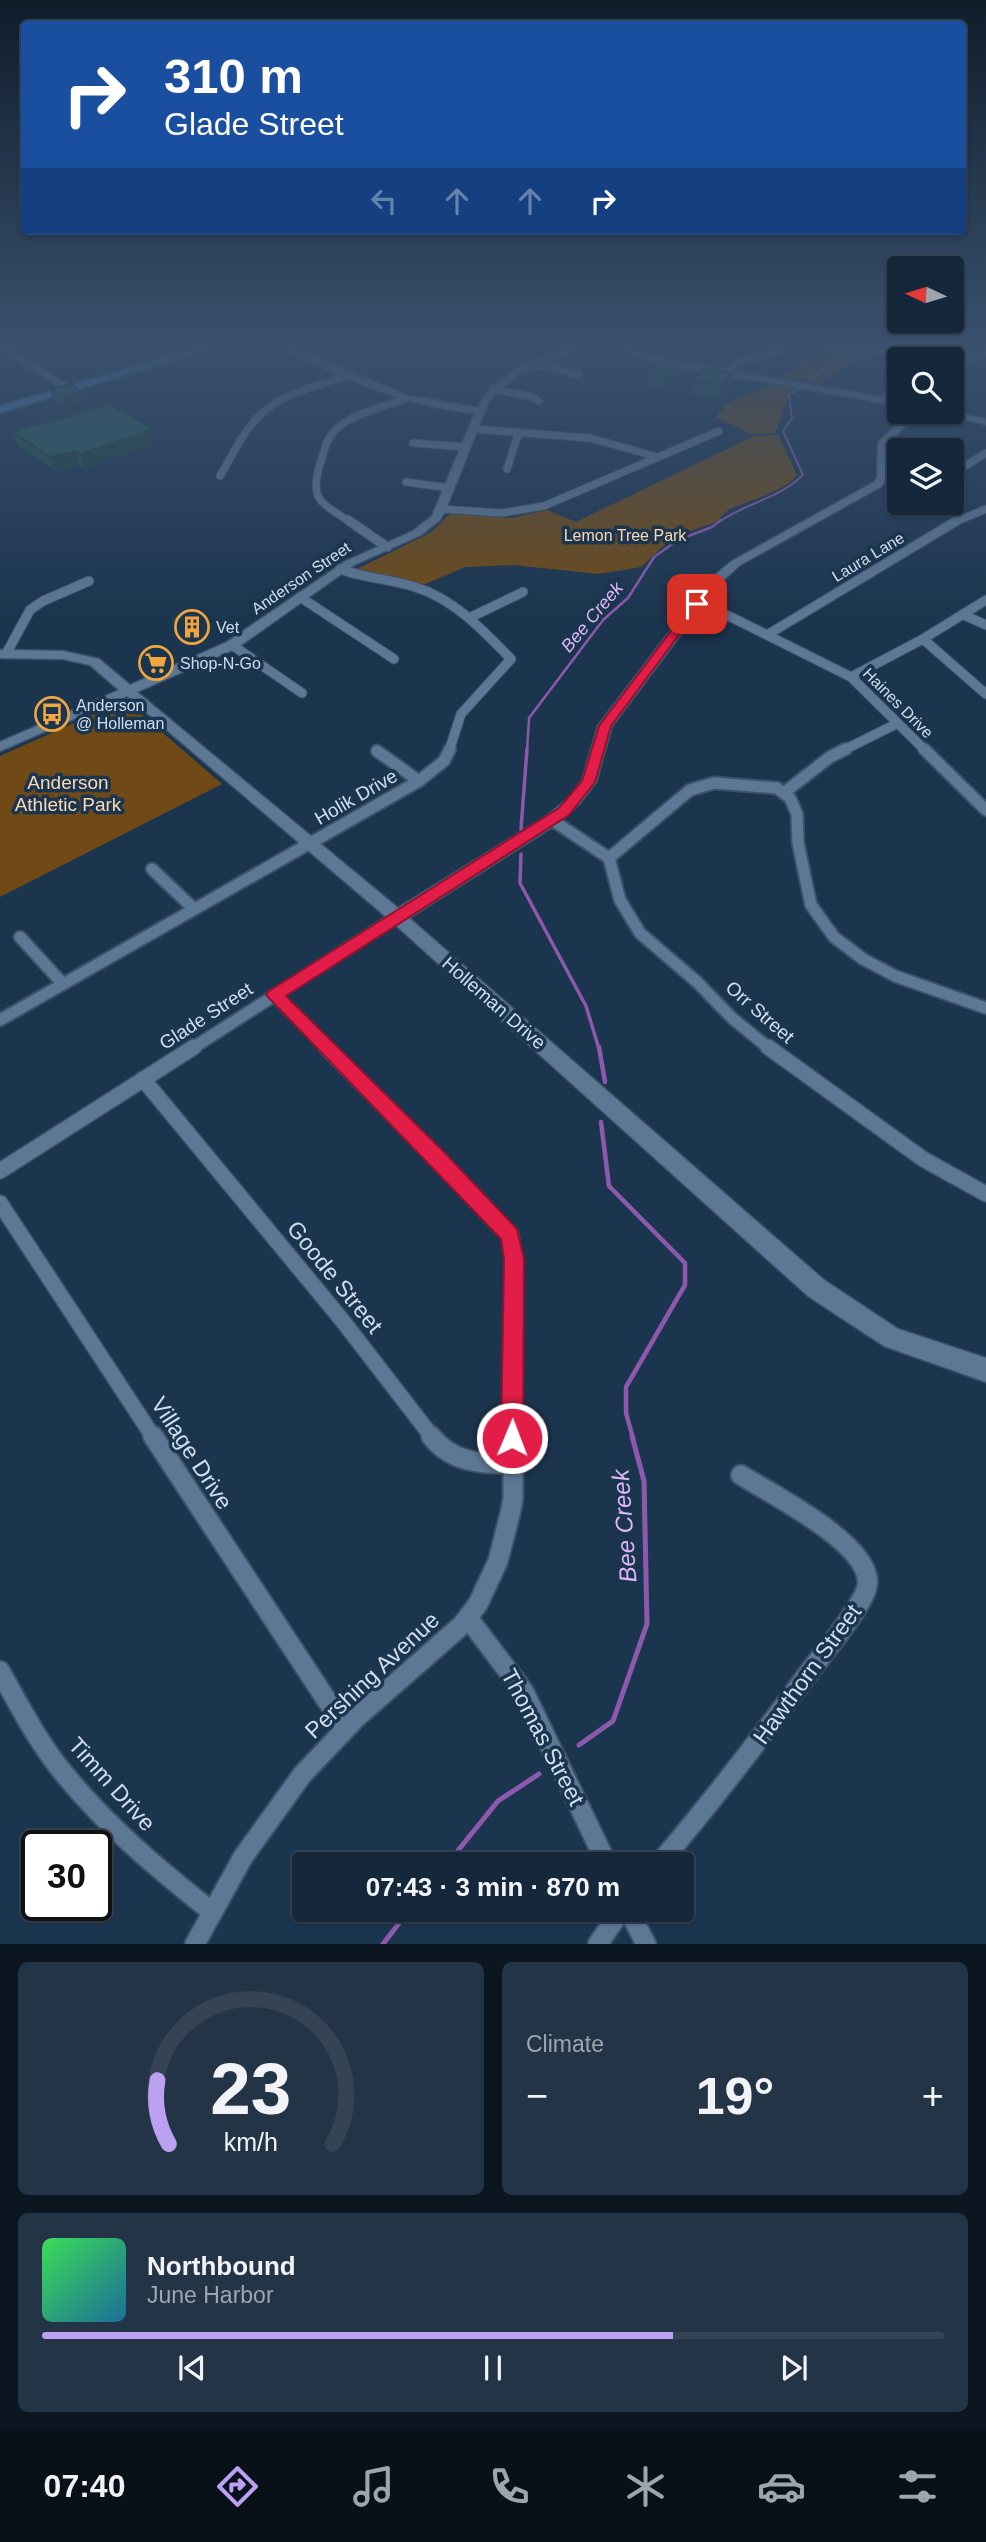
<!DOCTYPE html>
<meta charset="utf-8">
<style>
body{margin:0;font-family:Arial,sans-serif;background:#223446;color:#f1f3f6;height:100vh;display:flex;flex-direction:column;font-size:26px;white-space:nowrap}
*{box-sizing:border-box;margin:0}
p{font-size:23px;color:#9da6af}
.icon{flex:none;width:38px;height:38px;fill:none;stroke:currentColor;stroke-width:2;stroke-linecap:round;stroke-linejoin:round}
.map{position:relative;height:1944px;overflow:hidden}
.side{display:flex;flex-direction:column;gap:18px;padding:18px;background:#0c1620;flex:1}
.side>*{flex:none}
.hud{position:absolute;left:21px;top:21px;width:945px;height:214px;border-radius:7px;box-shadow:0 2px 5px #0004,0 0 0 2px #344455;background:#1a4fa0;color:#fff;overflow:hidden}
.needle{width:46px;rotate:274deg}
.controls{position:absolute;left:887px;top:256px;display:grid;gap:14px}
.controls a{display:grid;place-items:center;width:77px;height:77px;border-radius:7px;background:#15283b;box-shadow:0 2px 5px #0004,0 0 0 2px #344455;font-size:35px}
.speed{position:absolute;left:21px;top:1830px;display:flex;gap:14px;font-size:35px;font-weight:700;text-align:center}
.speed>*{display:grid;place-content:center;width:91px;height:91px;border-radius:50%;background:#15283b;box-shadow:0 2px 5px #0004,0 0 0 2px #344455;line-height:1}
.speed .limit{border:4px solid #111;border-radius:10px;background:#fff;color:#111}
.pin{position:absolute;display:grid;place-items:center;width:60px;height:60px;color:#fff;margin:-30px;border-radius:14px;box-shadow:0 4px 10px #0006}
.me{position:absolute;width:77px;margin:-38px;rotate:1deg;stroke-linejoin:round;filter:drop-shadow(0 0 5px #0008)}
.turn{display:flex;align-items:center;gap:24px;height:147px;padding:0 28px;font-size:32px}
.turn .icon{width:91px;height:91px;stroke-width:2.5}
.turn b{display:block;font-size:49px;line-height:60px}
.lanes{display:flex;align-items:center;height:66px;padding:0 28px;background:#0003;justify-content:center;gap:35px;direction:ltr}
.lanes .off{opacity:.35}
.big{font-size:52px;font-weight:600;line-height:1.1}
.side .card{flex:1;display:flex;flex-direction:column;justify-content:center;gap:10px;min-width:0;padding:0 24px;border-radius:10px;background:#223446}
.side .dial{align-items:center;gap:0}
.dial svg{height:182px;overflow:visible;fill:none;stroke:#344455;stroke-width:7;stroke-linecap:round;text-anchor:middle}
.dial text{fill:#f1f3f6;stroke:none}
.song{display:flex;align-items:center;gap:21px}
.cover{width:84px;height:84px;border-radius:10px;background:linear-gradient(135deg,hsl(130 70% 55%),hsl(200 70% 35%))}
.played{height:7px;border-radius:4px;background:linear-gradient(90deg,#bca0f2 70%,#344455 70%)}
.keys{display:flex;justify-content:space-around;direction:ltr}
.heat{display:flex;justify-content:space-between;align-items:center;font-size:38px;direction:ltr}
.side .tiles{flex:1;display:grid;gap:18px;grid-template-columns:1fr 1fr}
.card:last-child{grid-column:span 2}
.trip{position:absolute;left:292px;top:1852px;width:402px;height:70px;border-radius:7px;background:#15283b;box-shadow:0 2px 5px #0004,0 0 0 2px #344455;font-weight:600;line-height:70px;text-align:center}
.tabs{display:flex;height:112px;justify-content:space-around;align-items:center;background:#081018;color:#9da6af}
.tabs .icon{width:49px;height:49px}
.tabs .current{color:#bca0f2}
.tabs b{font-size:32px;color:#f1f3f6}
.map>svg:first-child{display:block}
.green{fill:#6f4a16}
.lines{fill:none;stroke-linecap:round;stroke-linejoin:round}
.stream-far4{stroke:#8d59ac;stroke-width:2}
.stream-far3{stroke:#8d59ac;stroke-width:2.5}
.stream-far2{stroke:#8d59ac;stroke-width:3.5}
.stream-far1{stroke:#8d59ac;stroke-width:4.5}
.stream{stroke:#8d59ac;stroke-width:5}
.street-far4-casing{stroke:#3d5268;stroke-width:9}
.street-far3-casing{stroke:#3d5268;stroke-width:11}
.street-far2-casing{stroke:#3d5268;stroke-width:15}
.street-far1-casing{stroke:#3d5268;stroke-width:18}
.street-casing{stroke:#3d5268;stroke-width:23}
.secondary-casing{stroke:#3d5268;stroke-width:3}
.primary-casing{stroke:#3d5268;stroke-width:3}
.street-far4{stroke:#5d7895;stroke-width:7}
.street-far3{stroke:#5d7895;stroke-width:9}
.street-far2{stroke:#5d7895;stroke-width:11}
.street-far1{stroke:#5d7895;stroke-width:15}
.street{stroke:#5d7895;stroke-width:19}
.secondary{fill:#5d7895;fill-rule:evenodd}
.primary{fill:#4485c6;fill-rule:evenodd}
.wall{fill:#224f4d}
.shaded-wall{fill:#1c403e}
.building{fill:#285c59;stroke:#1c403e;stroke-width:2}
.route{fill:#e11d48;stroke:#92132f;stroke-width:2}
.labels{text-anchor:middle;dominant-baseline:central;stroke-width:7;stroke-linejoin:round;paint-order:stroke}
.far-park-label{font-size:16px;fill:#fbd8b0;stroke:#1c354f}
.far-street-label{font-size:16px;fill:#cfdeef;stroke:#1c354f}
.far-poi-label{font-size:16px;fill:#cfdeef;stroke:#1c354f;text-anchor:start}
.far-water-label{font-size:18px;font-style:italic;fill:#dfb7f9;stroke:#1c354f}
.park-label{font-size:19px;fill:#fbd8b0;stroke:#1c354f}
.street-label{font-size:19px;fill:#cfdeef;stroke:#1c354f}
.near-street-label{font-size:23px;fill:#cfdeef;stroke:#1c354f}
.near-water-label{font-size:24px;font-style:italic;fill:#dfb7f9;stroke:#1c354f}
</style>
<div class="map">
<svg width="986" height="1944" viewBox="0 0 986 1944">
<rect width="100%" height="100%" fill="#1c354f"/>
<g class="green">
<path d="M 829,346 L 913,346 L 851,362 L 819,384 L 800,378 C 785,393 785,414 775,433 L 751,434 L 716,417 L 729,402 L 770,386 L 798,364 Z"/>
<path d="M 778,435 L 797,475 L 788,484 L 764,496 L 729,509 L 716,522 L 673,537 L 641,567 L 598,574 L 514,565 L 465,567 L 423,585 L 373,577 L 355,570 L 430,533 L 450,514 L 512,518 L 547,510 L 576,522 L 754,436 Z"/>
<path d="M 125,700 L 222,784 L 0,897 L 0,756 Z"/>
</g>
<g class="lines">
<g class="stream-far4">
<path d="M 806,383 C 832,362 849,354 881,346"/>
<path d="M 719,522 C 746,503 780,498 803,475 L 783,431 L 792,418 L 789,395 L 798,389"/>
</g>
<path class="stream-far3" d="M 527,751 L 529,718 L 603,620 L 628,598 L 654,557 L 678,540 L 712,527 L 721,520"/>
<g class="stream-far2">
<path d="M 521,829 L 527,749"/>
<path d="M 521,854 L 520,883 L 586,1006 L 599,1049"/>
</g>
<g class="stream-far1">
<path d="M 599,1047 L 605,1082"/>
<path d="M 601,1122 L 609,1186 L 685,1263 L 685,1285 L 626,1387 L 626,1413 L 633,1438"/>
</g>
<g class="stream">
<path d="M 579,1745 L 613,1721 L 647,1624 L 644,1481 L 632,1436"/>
<path d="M 447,1864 L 498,1801 L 539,1774"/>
<path d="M 383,1944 L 410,1909"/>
</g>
<g class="street-far4-casing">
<g id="street-far4">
<path d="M 0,346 L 69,389"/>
<path d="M 537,364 L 579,375"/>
<path d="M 952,365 L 986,352"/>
<path d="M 723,374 L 739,362 L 779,351"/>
<path d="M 493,389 L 529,396 L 539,401"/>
<path d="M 883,400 L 900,383"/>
<path d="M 474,429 L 590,438 L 658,457"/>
<path d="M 413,443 L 466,447"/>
<path d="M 965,466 L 986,453"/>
<path d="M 507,469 L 519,432"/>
<path d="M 220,476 C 232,456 242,433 259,416 C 282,393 318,385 348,376"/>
<path d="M 406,482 L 449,488"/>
<path d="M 441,509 L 502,513 L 544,506 L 719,431"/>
<path d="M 350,522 C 321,502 309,501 320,464 C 323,456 325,445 329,438 C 343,415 381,408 405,399"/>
<path d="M 955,522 L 986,509"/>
</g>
</g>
<g class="street-far3-casing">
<g id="street-far3">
<path d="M 348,520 L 387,547"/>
<path d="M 340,569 C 364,578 390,579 415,587 C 454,599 483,630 511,659 L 461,714 L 449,751"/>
<path d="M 300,597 L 394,659"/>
<path d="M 697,604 L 733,618 L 851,677 L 926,751"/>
<path d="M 964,615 L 986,625"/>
<path d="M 469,618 L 523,592"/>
<path d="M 767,635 L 958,520"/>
<path d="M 923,639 L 986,694"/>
<path d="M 232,645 L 302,693"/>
<path d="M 6,654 L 30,610 L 43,601 L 89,581"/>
<path d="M 851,677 L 923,639 L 986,600"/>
<path d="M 842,751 L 896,724"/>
</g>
</g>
<g class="street-far2-casing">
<g id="street-far2">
<path d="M 924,749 L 986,810"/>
<path d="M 377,751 L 419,781"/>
<path d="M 785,792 L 830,757 L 846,749"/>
<path d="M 552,820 L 609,858 L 620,900 L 640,933 L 697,982 L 732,1018 L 770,1049"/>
<path d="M 609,858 L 690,790 L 714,783 L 777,788 L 790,798 L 797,814 L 798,843 L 811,905 L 834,937 L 863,959 L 895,976 L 986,1008"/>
<path d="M 152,869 L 194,909"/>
<path d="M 20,937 L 63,984"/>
<path d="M 274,995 L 328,1049"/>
<path d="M 0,1020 L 419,781 L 444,761 L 450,749"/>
<path d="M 191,1049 L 397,917"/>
</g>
</g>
<g class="street-far1-casing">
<g id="street-far1">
<path d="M 326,1047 L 511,1235 L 514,1259 L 513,1438"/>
<path d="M 768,1047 L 923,1159 L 986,1194"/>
<path d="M 143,1079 L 342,1320 L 433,1438"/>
<path d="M 0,1171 L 194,1047"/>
<path d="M 0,1203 L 154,1438"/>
</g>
</g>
<g class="street-casing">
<g id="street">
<path d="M 153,1436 L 345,1728"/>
<path d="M 431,1436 C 451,1462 480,1464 511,1464"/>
<path d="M 468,1618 L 524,1692 L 607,1864"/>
<path d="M 0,1671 C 20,1707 39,1744 66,1776 C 108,1827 159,1870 211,1911"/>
<path d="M 659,1864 C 710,1804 757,1743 804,1679 C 823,1653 847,1627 863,1597 C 866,1591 869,1584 867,1577 C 860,1539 773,1495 741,1475"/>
<path d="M 628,1909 L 646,1944"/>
<path d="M 195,1944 L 243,1857 L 302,1775 L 357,1717 L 462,1625 L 478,1604 L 498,1561 L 510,1514 L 513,1499 L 513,1436"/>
<path d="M 598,1944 L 622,1909"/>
</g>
</g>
<g class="secondary-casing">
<g id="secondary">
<path d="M 278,346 L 289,346 L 406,395 L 478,408 C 492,374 555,346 590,346 L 520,374 L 497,392 L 489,401 L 446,509 L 440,520 L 421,535 L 354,565 L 237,648 L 137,692 L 398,908 L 547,816 L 570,797 L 582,781 L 598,726 L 709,580 L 732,561 L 874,482 L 877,478 L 878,442 L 911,411 L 921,411 L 888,443 L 887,478 L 882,486 L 740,565 L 717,586 L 612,726 L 596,782 L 580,803 L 557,824 L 409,918 L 824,1280 L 898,1329 L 986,1358 L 986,1382 L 884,1346 L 808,1296 L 391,921 L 127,696 L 0,751 L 0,742 L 119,690 L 90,665 L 63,659 L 0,658 L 0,650 L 63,651 L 99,659 L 130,685 L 227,642 L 346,561 L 413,531 L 432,516 L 475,413 C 419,408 368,389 316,365 C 304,359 288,354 278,346 Z"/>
<path d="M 605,346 L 617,346 L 685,363 L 900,400 L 900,406 L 666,365 Z"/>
<path d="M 934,411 L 951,411 L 986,419 L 986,425 Z"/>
</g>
</g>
<g class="primary-casing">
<path id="primary" d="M 204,346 L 220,346 L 0,413 L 0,406 Z"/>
</g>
<use href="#street-far4" class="street-far4"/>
<use href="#street-far3" class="street-far3"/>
<use href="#street-far2" class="street-far2"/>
<use href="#street-far1" class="street-far1"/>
<use href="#street" class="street"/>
<use href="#secondary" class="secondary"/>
<use href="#primary" class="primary"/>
</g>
<g class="wall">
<path d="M 222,346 L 263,346 L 264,353 L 236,362 L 223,355 Z"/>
<path d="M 676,365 L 675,378 L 664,390 L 647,387 L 649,374 Z"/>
<path d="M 693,380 L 731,386 L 721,398 L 692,394 Z"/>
<path d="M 50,389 L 81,391 L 84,402 L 66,407 L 53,400 Z"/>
<path d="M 13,432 L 157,444 L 84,468 L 79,465 L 56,471 L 18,446 Z"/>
<path d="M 172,618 L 210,628 L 211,632 L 196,639 L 173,622 Z"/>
</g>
<g class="shaded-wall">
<path d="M 254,346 L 263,346 L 264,353 L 236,362 L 234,352 Z"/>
<path d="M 676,365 L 675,378 L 664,390 L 666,376 Z"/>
<path d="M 733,373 L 731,386 L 721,398 L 723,385 Z"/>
<path d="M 81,391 L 84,402 L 66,407 L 63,397 Z"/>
<path d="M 153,429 L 157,444 L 84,468 L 80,454 Z"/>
<path d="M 75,451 L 79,465 L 56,471 L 51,457 Z"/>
<path d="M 210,628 L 211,632 L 196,639 L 195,635 Z"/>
</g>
<g class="building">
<path d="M 224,346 L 254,346 L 234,352 Z"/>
<path d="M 659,362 L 676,365 L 666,376 L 649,374 Z"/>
<path d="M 705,368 L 733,373 L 723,385 L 693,380 Z"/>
<path d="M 69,384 L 81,391 L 63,397 L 50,389 Z"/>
<path d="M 109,404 L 153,429 L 80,454 L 75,451 L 51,457 L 13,432 Z"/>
<path d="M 187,611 L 210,628 L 195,635 L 172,618 Z"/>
</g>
<linearGradient id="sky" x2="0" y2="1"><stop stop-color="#0f1d2b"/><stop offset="0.56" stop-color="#3a516e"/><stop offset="1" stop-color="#3a516e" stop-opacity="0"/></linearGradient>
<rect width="986" height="618" fill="url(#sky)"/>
<path class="route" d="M 693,602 L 702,604 L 611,726 L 595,782 L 569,815 L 286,996 L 444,1152 L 517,1229 L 524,1259 L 523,1438 L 520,1446 L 512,1449 L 504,1446 L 501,1438 L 504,1259 L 501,1239 L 266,995 L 269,991 L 559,808 L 582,781 L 599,726 Z"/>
<defs>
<g id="building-ring" transform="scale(1.75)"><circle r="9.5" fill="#1c354f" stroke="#f0a63f" stroke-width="1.5"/><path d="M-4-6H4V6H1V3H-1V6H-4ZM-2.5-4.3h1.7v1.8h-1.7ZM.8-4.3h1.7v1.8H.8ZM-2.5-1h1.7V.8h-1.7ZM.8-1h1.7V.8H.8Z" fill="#f0a63f"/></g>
<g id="supermarket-ring" transform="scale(1.75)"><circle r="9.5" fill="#1c354f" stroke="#f0a63f" stroke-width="1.5"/><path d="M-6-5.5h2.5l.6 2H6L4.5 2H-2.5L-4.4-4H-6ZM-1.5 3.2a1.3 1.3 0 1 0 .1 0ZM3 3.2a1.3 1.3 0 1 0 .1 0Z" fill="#f0a63f"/></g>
<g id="bus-ring" transform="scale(1.75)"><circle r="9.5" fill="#1c354f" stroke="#f0a63f" stroke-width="1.5"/><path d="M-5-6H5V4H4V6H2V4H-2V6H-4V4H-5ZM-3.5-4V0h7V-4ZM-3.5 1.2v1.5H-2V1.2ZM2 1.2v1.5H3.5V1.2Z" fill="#f0a63f"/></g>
</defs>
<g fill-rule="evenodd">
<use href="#building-ring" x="192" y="627"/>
<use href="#supermarket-ring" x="156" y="663"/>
<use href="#bus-ring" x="52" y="714"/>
</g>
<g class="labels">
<g class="far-park-label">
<text x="625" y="535">Lemon Tree Park</text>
</g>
<g class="far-street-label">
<text transform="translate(868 557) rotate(-31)">Laura Lane</text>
<text transform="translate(301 578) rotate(-34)">Anderson Street</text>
<text transform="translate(898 703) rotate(45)">Haines Drive</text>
</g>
<g class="far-poi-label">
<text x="216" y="627">Vet</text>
<text x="180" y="663">Shop-N-Go</text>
<text x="76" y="705">Anderson<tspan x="76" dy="18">@ Holleman</tspan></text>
</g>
<g class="far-water-label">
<text transform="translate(592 617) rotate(-50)">Bee Creek</text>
</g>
<g class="park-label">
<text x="68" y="782">Anderson<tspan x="68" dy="22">Athletic Park</tspan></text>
</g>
<g class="street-label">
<text transform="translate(356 797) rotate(-30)">Holik Drive</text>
<text transform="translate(494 1003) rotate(41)">Holleman Drive</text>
<text transform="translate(760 1012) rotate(41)">Orr Street</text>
<text transform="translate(206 1016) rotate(-33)">Glade Street</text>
</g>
<g class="near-street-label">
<text transform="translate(335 1277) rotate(51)">Goode Street</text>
<text transform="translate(192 1453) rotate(57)">Village Drive</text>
<text transform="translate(807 1674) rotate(-54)">Hawthorn Street</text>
<text transform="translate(372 1675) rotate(-43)">Pershing Avenue</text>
<text transform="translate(543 1737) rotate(62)">Thomas Street</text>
<text transform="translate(112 1784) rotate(48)">Timm Drive</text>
</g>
<g class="near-water-label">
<text transform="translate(624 1526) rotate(-94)">Bee Creek</text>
</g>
</g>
</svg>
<div class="controls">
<a><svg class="needle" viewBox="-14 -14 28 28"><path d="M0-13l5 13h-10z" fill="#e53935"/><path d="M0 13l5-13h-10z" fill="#9da6af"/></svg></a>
<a><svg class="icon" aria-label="search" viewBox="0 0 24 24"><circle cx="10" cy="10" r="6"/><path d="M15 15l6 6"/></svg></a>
<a><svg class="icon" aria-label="layers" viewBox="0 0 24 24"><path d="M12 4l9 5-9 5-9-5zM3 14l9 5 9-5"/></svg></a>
</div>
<div class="speed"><div class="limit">30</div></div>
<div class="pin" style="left:697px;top:604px;background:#d93025"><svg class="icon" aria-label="arrive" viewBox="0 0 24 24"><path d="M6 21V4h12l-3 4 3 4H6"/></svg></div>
<svg class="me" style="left:512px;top:1438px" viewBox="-20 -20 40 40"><circle r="17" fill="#e11d48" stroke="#fff" stroke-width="3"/><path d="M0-11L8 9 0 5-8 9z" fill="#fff"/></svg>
<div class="trip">07:43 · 3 min · 870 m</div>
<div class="hud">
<div class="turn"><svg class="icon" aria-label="right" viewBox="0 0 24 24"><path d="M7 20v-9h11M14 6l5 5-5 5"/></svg><div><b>310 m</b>Glade Street</div></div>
<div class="lanes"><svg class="icon off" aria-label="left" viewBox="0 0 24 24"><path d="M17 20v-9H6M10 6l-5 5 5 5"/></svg><svg class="icon off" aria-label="ahead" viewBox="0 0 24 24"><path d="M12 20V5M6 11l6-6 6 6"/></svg><svg class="icon off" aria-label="ahead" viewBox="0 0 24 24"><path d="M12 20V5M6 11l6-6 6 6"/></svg><svg class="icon" aria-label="right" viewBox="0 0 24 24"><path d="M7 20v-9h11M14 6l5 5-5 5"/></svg></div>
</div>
</div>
<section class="side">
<div class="tiles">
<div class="card dial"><svg viewBox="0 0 100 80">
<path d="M14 69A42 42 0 1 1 86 69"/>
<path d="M14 69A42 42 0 0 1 9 41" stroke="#bca0f2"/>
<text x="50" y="56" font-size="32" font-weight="700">23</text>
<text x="50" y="72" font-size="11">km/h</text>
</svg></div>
<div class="card"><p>Climate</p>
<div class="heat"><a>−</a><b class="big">19°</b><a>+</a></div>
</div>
<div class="card">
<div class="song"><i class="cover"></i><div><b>Northbound</b><p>June Harbor</p></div></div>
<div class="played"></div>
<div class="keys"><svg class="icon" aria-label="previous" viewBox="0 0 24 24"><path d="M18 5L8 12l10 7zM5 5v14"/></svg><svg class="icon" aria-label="pause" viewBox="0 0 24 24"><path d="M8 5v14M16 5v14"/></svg><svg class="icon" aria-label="next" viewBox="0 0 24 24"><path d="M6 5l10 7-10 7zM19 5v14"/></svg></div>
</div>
</div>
</section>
<nav class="tabs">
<b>07:40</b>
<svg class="icon current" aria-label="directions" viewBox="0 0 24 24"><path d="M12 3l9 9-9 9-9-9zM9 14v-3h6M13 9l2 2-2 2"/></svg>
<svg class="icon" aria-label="music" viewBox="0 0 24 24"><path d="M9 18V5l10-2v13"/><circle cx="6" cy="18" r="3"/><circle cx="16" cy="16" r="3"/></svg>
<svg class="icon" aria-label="phone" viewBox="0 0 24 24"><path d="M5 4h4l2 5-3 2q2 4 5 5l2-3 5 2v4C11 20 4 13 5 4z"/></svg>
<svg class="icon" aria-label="climate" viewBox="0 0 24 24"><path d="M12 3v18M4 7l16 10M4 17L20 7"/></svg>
<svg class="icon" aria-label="car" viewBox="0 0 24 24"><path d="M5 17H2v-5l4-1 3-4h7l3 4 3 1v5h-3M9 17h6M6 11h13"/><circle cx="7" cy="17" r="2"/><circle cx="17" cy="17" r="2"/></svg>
<svg class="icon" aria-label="filters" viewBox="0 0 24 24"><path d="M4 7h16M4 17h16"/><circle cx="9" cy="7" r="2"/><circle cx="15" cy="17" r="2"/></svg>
</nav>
